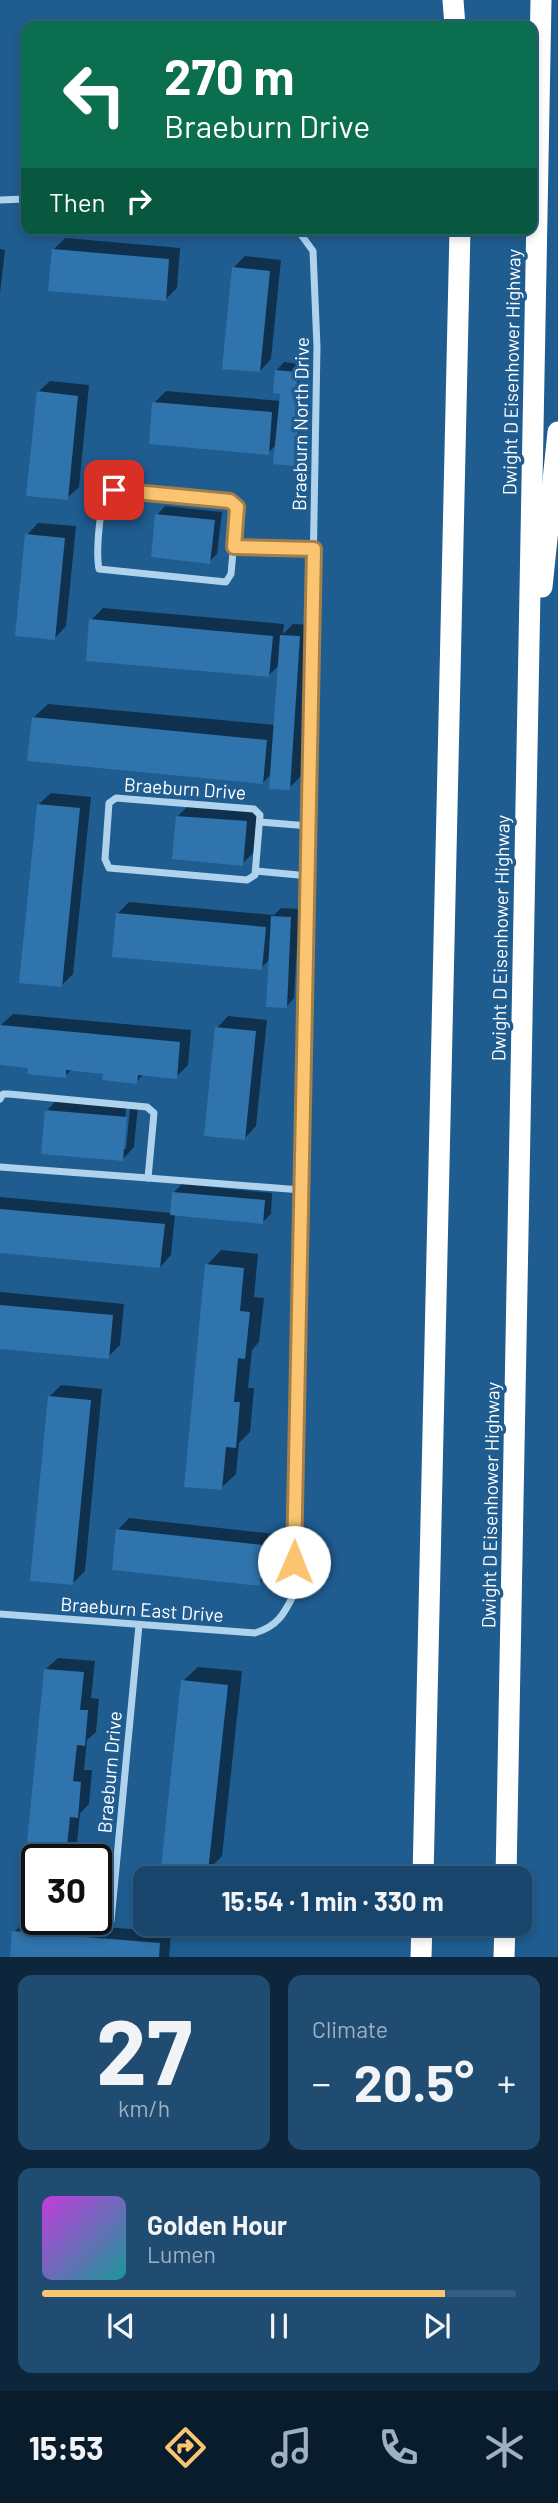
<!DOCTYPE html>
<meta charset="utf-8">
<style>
body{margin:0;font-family:Barlow,sans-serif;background:#204c72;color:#f1f3f6;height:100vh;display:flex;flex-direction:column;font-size:26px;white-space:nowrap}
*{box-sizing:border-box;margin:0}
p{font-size:23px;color:#9eb1c2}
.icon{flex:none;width:38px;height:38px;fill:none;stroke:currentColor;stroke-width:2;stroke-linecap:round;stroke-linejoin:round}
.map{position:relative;height:1957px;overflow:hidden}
.side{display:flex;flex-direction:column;gap:18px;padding:18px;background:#0d263b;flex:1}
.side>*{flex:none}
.hud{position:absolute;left:21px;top:21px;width:516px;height:214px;border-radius:14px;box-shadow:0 4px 10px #0003,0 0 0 2px #365d7f;background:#0b6e4f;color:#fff;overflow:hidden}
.speed{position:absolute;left:21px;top:1844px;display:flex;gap:14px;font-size:35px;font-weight:700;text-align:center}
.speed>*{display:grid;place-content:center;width:91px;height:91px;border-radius:50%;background:#17456c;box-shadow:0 4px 10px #0003,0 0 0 2px #365d7f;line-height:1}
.speed .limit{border:4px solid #111;border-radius:10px;background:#fff;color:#111}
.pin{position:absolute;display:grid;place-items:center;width:60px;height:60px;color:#fff;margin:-30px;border-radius:14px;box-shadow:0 4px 10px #0006}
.me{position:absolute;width:77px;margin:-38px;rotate:1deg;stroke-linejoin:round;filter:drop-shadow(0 0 5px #0008)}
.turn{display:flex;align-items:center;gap:24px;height:147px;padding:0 28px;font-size:32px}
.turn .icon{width:91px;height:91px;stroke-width:2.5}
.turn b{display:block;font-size:49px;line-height:60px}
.then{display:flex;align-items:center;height:66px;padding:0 28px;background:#0003;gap:14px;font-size:26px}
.big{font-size:52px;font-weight:700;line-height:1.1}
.side .widget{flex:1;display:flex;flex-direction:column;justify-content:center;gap:10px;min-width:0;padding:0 24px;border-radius:14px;background:#204c72}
.side .dial{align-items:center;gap:0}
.dial b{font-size:91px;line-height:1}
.song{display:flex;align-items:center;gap:21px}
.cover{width:84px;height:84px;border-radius:10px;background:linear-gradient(135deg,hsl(290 70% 55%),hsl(180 70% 35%))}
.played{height:7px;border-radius:4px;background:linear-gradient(90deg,#fbc470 85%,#365d7f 85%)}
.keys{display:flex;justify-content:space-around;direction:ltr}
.heat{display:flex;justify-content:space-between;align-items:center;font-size:38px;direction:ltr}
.side .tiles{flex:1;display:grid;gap:18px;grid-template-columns:1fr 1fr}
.widget:last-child{grid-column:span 2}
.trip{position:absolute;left:133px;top:1866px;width:399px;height:70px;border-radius:14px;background:#17456c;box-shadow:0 4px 10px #0003,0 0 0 2px #365d7f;font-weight:700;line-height:70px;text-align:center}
.dock{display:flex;height:112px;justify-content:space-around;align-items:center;background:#091c2b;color:#9eb1c2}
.dock .icon{width:49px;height:49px}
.dock .current{color:#fbc470}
.dock b{font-size:32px;color:#f1f3f6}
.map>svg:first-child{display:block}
.shadow{fill:#0007;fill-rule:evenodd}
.building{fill:#2f74ad}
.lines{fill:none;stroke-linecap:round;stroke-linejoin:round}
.minor{stroke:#afd2ed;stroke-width:7}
.motorway{stroke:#fff;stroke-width:21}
.route-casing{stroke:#a37f49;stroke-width:18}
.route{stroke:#fbc470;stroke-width:12}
.labels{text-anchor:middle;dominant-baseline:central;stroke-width:7;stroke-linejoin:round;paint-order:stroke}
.street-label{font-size:19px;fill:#fff;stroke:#1f5c90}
</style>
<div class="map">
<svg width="558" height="1957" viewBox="0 0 558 1957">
<rect width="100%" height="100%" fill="#1f5c90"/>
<g class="shadow">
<path d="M 65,238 L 180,248 L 177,288 L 165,300 L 53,250 Z"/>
<path d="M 0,249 L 5,250 L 0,293 Z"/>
<path d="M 245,256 L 281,260 L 271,359 L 260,371 L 233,268 Z"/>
<path d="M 284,362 L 305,365 L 302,395 L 308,395 L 302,456 L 293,464 L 277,444 L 268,453 L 154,403 L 166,391 L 281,401 L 276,371 Z"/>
<path d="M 50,381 L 89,385 L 79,487 L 67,498 L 38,392 Z"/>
<path d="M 165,506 L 222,512 L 217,554 L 209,562 L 157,515 Z"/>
<path d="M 38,523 L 76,526 L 66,626 L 55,638 L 27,535 Z"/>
<path d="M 103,608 L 284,624 L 283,634 L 293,624 L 311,625 L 301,776 L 289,788 L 272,773 L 263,783 L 33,718 L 48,704 L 275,725 L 279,665 L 269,675 L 91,620 Z"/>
<path d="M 51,793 L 91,797 L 73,974 L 62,985 L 39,804 Z"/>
<path d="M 189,805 L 258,810 L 254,852 L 242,864 L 177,817 Z"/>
<path d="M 129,902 L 274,915 L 281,908 L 299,909 L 294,998 L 286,1007 L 270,959 L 261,968 L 117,914 Z"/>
<path d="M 13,1014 L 191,1030 L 188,1065 L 176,1077 L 144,1074 L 136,1082 L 105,1072 L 72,1069 L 65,1076 L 29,1066 L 0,1063 L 1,1025 Z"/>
<path d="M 228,1016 L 267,1020 L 256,1126 L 245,1138 L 217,1028 Z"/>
<path d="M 58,1099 L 138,1105 L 134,1147 L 123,1159 L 46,1111 ZM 126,1108 L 130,1108 L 126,1149 L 123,1149 Z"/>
<path d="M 182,1184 L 272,1193 L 271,1214 L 263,1222 L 175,1214 L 171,1255 L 160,1267 L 0,1251 L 0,1197 L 172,1213 L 174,1192 Z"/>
<path d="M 221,1250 L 258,1254 L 254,1297 L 264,1298 L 259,1342 L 252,1350 L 248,1388 L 254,1388 L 250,1432 L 239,1443 L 236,1474 L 221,1488 L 207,1265 Z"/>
<path d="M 0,1292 L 124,1304 L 120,1345 L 108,1357 L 0,1347 Z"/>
<path d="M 61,1385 L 102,1389 L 85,1571 L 73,1583 L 49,1397 Z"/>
<path d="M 129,1518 L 275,1534 L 271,1572 L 259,1584 L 118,1530 Z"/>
<path d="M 58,1658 L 95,1661 L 91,1698 L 99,1699 L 96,1732 L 87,1740 L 84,1770 L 92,1770 L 89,1804 L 80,1813 L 77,1843 L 66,1855 L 46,1669 Z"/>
<path d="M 198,1667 L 242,1671 L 222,1856 L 208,1870 L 183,1681 Z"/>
<path d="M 26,1921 L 171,1932 L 169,1957 L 12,1957 L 14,1932 Z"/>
</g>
<g class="building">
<path d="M 24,163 L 26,163 L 26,184 L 23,184 Z"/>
<path d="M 52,249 L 169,259 L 166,301 L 48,291 Z"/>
<path d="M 232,267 L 270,271 L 260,372 L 222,369 Z"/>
<path d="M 275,370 L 298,372 L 295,402 L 301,403 L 294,466 L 273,464 L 280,394 L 273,393 Z"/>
<path d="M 37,391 L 78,396 L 68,500 L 26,496 Z"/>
<path d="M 152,402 L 272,412 L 269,455 L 149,444 Z"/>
<path d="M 155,514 L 215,520 L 210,564 L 151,557 Z"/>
<path d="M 25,534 L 65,538 L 55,640 L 15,636 Z"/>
<path d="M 89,619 L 273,636 L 269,677 L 86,661 Z"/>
<path d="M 280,635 L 300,636 L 290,790 L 269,789 Z"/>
<path d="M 32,717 L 267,740 L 263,784 L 27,761 Z"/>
<path d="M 37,804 L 80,808 L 62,987 L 19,983 Z"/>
<path d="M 176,816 L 247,821 L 243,866 L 172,859 Z"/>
<path d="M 116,913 L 266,927 L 262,970 L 112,957 Z"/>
<path d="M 271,916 L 291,917 L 287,1008 L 266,1007 Z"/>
<path d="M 0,1025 L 180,1042 L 177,1079 L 138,1075 L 137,1084 L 102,1080 L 103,1074 L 66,1070 L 66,1078 L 27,1074 L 28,1068 L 0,1065 Z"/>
<path d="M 215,1027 L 256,1031 L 245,1140 L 204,1136 Z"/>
<path d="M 45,1110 L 127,1117 L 123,1161 L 41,1154 Z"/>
<path d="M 172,1192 L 265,1200 L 263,1224 L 170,1215 Z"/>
<path d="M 0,1209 L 165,1224 L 160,1268 L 0,1253 Z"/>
<path d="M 205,1264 L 244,1268 L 240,1311 L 250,1312 L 245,1359 L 238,1358 L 234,1402 L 240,1402 L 236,1448 L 226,1447 L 222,1490 L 184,1487 Z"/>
<path d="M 0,1305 L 113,1315 L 109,1359 L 0,1349 Z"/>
<path d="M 48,1396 L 91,1400 L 73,1585 L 30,1581 Z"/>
<path d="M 116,1529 L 264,1545 L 260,1586 L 112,1570 Z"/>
<path d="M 44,1669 L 84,1672 L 80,1710 L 88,1710 L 85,1746 L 77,1745 L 73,1781 L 81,1782 L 78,1818 L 70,1817 L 66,1856 L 26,1853 Z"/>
<path d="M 181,1680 L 228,1685 L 208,1872 L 161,1867 Z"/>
<path d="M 12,1931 L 160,1943 L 159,1957 L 10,1957 Z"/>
</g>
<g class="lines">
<g class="minor">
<path d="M 0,200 L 26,199"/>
<path d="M 109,490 L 230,501 L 237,507 L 231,574 L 226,582 L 99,569 C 96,554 99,501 109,490 Z"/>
<path d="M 234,547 L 314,549"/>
<path d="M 116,798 L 254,809 L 260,815 L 255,875 L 247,880 L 109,868 L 105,859 L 109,803 Z"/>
<path d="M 260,822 L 309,826"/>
<path d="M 256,871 L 309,876"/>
<path d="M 0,1099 L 3,1094 L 9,1094 L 147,1107 L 154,1113 L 148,1178 L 0,1167"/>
<path d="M 148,1178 L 301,1190"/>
<path d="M 0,1614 L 255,1633 C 279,1626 285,1612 295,1592 L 317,347 L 313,251 L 297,229"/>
<path d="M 111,1921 L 139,1625"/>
</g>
<g class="motorway">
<path d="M 453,0 L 455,26"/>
<path d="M 542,587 L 558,432"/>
<path d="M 423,1878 L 460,229"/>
<path d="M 506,1878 L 541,0"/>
<path d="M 421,1957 L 422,1923"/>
<path d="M 504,1957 L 505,1923"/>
</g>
</g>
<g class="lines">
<g class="route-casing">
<path id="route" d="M 114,490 L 230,501 L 237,507 L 234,547 L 314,549 L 294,1562"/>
</g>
<use href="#route" class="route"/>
</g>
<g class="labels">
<g class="street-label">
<text transform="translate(511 372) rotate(-89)">Dwight D Eisenhower Highway</text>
<text transform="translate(300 424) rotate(-89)">Braeburn North Drive</text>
<text transform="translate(185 788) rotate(4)">Braeburn Drive</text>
<text transform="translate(500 938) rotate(-89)">Dwight D Eisenhower Highway</text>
<text transform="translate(490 1505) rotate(-89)">Dwight D Eisenhower Highway</text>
<text transform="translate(142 1609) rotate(4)">Braeburn East Drive</text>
<text transform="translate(109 1772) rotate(-85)">Braeburn Drive</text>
</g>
</g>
</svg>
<div class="speed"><div class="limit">30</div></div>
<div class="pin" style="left:114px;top:490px;background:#d93025"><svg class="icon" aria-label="arrive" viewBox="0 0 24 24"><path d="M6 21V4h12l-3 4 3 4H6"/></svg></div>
<svg class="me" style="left:294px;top:1562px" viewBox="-20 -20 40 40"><circle r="19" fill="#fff"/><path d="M0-13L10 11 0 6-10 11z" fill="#fbc470"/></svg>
<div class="trip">15:54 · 1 min · 330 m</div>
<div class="hud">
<div class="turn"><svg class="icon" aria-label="left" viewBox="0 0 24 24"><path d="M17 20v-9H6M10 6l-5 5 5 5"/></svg><div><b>270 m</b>Braeburn Drive</div></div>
<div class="then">Then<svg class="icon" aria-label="right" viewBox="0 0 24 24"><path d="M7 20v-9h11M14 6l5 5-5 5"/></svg></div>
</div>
</div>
<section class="side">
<div class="tiles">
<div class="widget dial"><b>27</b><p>km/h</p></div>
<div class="widget"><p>Climate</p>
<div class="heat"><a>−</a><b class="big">20.5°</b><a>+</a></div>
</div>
<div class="widget">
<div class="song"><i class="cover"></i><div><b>Golden Hour</b><p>Lumen</p></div></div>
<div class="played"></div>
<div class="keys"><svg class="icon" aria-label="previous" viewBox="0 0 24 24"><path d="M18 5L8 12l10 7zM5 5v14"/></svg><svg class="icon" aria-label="pause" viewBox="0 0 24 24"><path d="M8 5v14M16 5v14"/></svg><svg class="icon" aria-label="next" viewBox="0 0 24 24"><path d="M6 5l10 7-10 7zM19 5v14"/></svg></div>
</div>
</div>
</section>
<nav class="dock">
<b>15:53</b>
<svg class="icon current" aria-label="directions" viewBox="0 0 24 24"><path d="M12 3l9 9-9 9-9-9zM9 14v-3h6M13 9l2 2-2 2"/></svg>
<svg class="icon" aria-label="music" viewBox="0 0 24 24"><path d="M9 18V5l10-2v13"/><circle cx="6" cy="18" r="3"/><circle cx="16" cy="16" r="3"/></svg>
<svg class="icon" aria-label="phone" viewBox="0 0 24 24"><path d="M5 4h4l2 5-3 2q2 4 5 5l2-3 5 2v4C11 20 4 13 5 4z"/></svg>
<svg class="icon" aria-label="climate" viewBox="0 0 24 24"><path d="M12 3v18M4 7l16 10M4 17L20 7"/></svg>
</nav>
